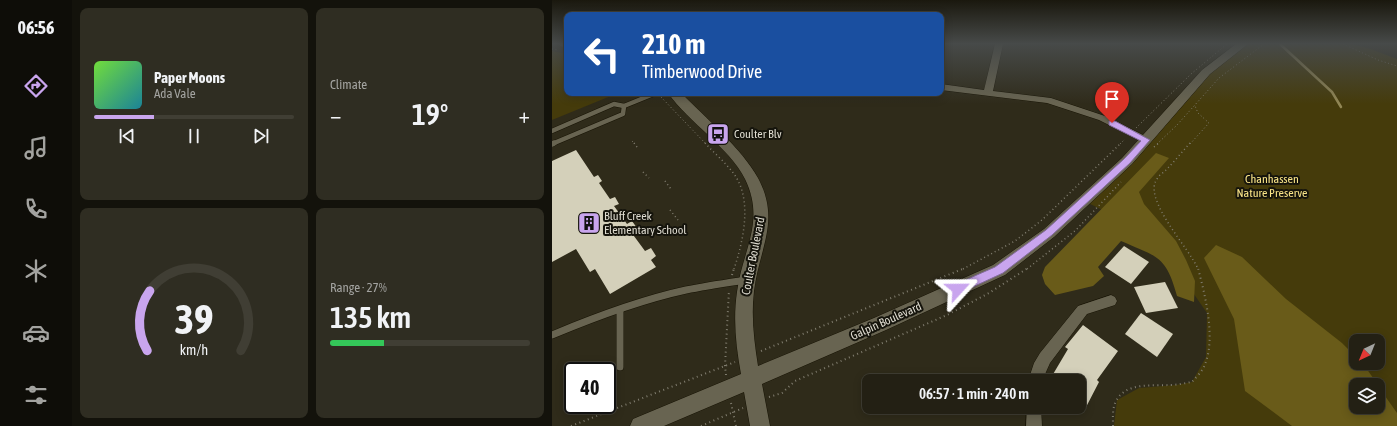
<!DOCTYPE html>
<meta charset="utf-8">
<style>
body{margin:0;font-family:"Asap Condensed",sans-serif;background:#2f2d22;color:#f1f3f6;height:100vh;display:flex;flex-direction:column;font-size:15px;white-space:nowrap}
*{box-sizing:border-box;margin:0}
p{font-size:13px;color:#a3a3a0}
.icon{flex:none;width:22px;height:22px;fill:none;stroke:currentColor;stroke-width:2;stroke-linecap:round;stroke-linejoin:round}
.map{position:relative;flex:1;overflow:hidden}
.panel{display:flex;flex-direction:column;gap:8px;padding:8px;background:#13120b;width:480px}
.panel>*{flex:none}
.guide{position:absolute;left:12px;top:12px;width:380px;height:84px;border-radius:8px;box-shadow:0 2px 10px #0003,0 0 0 1px #403e34;background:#1a4fa0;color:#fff;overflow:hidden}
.needle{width:26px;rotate:223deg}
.controls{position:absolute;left:797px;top:334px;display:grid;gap:8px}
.controls a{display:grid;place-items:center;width:36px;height:36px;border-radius:8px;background:#232014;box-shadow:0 2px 10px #0003,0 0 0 1px #403e34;font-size:20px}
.speed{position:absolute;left:12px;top:362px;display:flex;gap:8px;font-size:20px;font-weight:700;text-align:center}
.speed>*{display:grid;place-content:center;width:52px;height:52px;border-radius:50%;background:#232014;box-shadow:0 2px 10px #0003,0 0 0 1px #403e34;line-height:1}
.speed .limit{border:2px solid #111;border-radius:6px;background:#fff;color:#111}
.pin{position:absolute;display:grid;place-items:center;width:34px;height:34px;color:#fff;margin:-41px -17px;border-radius:50% 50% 50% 0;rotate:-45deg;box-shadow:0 0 4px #0007}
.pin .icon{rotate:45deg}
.me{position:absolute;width:44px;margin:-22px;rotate:66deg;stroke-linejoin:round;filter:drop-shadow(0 0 3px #0008)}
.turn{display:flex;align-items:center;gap:14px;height:84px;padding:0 12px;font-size:18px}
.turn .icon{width:52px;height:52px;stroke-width:2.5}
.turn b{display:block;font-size:28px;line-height:34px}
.big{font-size:30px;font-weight:600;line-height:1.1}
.panel .card{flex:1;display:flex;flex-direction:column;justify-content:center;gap:6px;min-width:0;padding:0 14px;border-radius:8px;background:#2f2d22}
.panel .dial{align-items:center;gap:0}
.dial svg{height:104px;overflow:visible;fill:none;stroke:#403e34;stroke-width:7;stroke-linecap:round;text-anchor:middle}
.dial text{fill:#f1f3f6;stroke:none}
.song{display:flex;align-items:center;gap:12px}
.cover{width:48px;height:48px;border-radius:6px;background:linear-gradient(135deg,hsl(100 70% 55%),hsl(190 70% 35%))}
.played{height:4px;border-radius:2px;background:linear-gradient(90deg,#c9a5ee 30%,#403e34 30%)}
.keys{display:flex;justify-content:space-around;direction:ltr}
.heat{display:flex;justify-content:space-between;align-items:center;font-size:22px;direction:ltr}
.charge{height:6px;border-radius:3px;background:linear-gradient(90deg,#34c759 27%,#403e34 0)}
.panel .tiles{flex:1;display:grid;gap:8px;grid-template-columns:repeat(2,1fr)}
.trip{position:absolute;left:310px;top:374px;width:224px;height:40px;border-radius:8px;background:#232014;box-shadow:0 2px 10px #0003,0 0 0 1px #403e34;font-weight:600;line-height:40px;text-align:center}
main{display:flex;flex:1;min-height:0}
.tabs{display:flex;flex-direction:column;width:72px;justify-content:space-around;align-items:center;background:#0e0d08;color:#a3a3a0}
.tabs .icon{width:28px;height:28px}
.tabs .active{color:#c9a5ee}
.tabs b{font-size:18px;color:#f1f3f6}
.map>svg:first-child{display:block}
.green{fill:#453b0b;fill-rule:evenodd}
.forest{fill:#695b19}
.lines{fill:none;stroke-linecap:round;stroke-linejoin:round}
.stream{stroke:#918654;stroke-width:2.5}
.building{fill:#d4d0ba}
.lane-far2-casing{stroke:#171304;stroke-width:5.5}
.lane-far1-casing{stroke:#171304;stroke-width:6}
.lane-casing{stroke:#171304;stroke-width:8}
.street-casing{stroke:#171304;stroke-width:1}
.secondary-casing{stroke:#171304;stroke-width:1}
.path-far2{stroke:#807d6f;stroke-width:1;stroke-dasharray:1 2.5;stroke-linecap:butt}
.path-far1{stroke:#807d6f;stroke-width:1.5;stroke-dasharray:1 3;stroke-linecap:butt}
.path{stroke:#807d6f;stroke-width:2;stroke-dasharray:1 3.5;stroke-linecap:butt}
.lane-far2{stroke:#686451;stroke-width:4.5}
.lane-far1{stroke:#686451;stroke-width:5.5}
.lane{stroke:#686451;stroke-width:7}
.street{fill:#686451;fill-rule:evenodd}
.secondary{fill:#686451;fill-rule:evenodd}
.route{fill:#c9a5ee;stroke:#836b9b}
.labels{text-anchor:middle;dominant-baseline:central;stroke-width:4;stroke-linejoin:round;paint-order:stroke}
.poi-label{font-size:12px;fill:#dfdcd1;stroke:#15140c;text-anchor:start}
.park-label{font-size:12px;fill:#fae588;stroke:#15140c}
.street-label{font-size:12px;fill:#dfdcd1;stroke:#15140c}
</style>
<main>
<nav class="tabs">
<b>06:56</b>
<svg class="icon active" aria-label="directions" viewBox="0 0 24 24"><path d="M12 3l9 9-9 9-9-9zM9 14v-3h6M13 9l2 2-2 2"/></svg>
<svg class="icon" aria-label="music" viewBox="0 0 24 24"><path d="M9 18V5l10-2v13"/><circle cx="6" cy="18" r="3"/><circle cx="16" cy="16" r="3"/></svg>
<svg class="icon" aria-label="phone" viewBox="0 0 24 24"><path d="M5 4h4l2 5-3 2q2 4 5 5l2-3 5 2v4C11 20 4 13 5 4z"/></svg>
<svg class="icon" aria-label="climate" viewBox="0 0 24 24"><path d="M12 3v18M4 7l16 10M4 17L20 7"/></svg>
<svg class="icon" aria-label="car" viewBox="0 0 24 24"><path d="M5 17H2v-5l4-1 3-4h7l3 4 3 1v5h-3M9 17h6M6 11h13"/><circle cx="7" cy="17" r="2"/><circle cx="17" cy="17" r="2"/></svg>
<svg class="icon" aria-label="filters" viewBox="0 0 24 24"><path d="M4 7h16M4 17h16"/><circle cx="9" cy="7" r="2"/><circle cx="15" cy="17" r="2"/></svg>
</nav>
<section class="panel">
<div class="tiles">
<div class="card">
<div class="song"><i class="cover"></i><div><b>Paper Moons</b><p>Ada Vale</p></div></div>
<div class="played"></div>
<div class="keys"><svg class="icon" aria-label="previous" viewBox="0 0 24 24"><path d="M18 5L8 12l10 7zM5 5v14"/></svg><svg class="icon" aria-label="pause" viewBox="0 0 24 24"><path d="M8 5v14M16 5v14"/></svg><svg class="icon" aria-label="next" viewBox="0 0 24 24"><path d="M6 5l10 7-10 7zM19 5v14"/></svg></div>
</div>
<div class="card"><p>Climate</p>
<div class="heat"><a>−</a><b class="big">19°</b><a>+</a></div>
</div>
<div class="card dial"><svg viewBox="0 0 100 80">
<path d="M14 69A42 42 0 1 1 86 69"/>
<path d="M14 69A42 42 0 0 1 16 23" stroke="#c9a5ee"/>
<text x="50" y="56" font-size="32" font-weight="700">39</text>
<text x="50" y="72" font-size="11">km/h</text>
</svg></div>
<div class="card"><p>Range · 27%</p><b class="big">135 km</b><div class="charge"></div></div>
</div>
</section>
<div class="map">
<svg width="845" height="426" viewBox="0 0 845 426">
<rect width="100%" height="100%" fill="#2f2b1a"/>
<g class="green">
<path d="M 691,44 L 799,44 L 816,48 L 845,59 L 845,426 L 562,426 L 565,400 L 587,388 L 624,385 L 640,382 L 654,357 L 655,313 L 621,264 L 569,219 L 532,201 L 654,72 ZM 804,341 L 826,341 L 826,363 L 804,363 ZM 804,385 L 826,385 L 826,407 L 804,407 Z"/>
<path d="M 0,51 L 15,54 L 15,93 L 66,93 L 0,120 Z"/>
</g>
<g class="forest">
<path d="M 604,153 L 617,158 L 587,192 L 592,204 L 624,241 L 634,260 L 643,281 L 642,302 L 625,296 C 614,255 605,257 569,241 L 546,267 L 552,276 L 541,286 L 503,295 L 493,284 L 490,275 L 493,267 Z"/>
<path d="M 664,245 L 690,257 L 734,299 L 790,343 L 804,357 L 804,363 L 810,363 L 812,365 L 826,385 L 804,385 L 804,407 L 826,407 L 826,386 L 845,413 L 845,426 L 740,426 L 693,391 L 682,319 L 652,258 Z"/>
</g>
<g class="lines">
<path class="stream" d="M 728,44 L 780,92 L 789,107"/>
</g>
<g class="building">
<path d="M 24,150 L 42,177 L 46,175 L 50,181 L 47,183 L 58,199 L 63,197 L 67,204 L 62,206 L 75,224 L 80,221 L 85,228 L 79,232 L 93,251 L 99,248 L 104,256 L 99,260 L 104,267 L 58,294 L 43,269 L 38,272 L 24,249 L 0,262 L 0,161 Z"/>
<path d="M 572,246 L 597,262 L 579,284 L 553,267 Z"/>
<path d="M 613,282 L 626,308 L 594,313 L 582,287 Z"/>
<path d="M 589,313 L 621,334 L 605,357 L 573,334 Z"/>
<path d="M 531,325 L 566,351 L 545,380 L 547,382 L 532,411 L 527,408 L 527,381 L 497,381 L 516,349 L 513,347 Z"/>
</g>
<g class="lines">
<g class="lane-far2-casing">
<g id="lane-far2">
<path d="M 0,131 L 62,104 L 72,106 L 104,93"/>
<path d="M 0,144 L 71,114 L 72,106"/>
</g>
</g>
<g class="lane-far1-casing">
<path id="lane-far1" d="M 0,144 L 2,143"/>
</g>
<g class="lane-casing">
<g id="lane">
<path d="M 68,310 L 68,367"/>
<path d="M 0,335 C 43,317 88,300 134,290 C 153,286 174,283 194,280"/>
</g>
</g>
<g class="street-casing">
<g id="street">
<path d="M 443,44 L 451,44 L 441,91 L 499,98 L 553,116 L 597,138 L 599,140 L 597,142 L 591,142 L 547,120 L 495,103 L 389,90 L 389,84 L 432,90 Z"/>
<path d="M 559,295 L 563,297 L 565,301 L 563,305 L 535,314 L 498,363 L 490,381 L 476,381 L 482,363 L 488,353 L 526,306 Z"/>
<path d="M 475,407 L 489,407 L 490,426 L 474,426 Z"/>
</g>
</g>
<g class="secondary-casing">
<g id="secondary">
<path d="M 7,44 L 15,44 L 15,48 L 8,46 Z"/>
<path d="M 684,44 L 696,44 L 658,74 L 580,164 L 502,237 L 453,275 L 334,330 L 210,384 L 218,426 L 198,426 L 192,392 L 112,426 L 78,426 L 81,419 L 189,374 C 184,347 181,319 185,292 C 190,251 214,222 193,179 C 177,147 137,123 116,93 L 129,93 C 153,117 190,149 206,178 C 229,221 207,249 202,291 C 199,316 202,341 206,366 L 322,318 L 441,265 L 492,229 L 570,158 L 650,70 Z"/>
</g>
</g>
<g class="path-far2">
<path d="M 791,44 L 826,60 L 845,66"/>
<path d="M 0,49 L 6,50"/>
<path d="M 109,97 L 154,144"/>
<path d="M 584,128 L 639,74 L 675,44"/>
<path d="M 80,141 L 83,144"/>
<path d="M 568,144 L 573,139"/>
<path d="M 605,144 L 625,125 L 667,78 L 712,44"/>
<path d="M 638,144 L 657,123 L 646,113 L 643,106"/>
</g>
<g class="path-far1">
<path d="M 82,143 L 85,147"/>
<path d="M 153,143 C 162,153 174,163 182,174 C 201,200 191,242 182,269"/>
<path d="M 638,143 C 630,152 622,162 614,170 C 611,173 607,175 605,179 C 590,199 638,249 646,269"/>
<path d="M 602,147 L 607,143"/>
<path d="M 91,172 L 97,178"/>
<path d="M 113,181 L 119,189"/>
<path d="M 118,210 L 126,220"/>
<path d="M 411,269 L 463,241 L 490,220 L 569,143"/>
<path d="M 475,269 L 524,230 L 569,182"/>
</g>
<g class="path">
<path d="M 180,275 L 182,268"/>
<path d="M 209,351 L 413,268"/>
<path d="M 174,375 L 173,366 L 177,290"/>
<path d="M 217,397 L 230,393 L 243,381 L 395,315 L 437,293 L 476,268"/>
<path d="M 179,403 L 184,426"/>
<path d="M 19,426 L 183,362"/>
<path d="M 149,426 L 191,408"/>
<path d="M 561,426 C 561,418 560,409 564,401 C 574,382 600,386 618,385 C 626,385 633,383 640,382 C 644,377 651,371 653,364 C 664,338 653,295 646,268"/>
</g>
<use href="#lane-far2" class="lane-far2"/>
<use href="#lane-far1" class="lane-far1"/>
<use href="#lane" class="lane"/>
<use href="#street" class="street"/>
<use href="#secondary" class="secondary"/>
</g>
<linearGradient id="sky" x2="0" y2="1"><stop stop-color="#1a180e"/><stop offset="0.42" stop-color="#474a49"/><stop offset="1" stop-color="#474a49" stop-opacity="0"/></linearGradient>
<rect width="845" height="104" fill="url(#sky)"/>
<path class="route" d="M 557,121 L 563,121 L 598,140 L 578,163 L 500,235 L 451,273 L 410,292 L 406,293 L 402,292 L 401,289 L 402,285 L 443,267 L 494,230 L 572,159 L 589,141 L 557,125 Z"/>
<defs>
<g id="bus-square" transform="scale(1.15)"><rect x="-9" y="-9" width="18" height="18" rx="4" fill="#c9a5ee" stroke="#15140c"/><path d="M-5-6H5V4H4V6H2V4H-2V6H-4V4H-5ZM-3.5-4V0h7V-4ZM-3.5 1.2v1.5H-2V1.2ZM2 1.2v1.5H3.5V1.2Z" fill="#111"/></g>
<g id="building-square" transform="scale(1.15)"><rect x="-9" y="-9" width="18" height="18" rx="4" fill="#c9a5ee" stroke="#15140c"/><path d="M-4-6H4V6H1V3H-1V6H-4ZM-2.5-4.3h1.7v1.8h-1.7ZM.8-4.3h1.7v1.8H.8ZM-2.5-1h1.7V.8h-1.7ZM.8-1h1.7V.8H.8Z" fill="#111"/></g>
</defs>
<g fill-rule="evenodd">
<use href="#bus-square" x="166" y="134"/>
<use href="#building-square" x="37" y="223"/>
</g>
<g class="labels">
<g class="poi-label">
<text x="182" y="134">Coulter Blv</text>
<text x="52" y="216">Bluff Creek<tspan x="52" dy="14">Elementary School</tspan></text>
</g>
<g class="park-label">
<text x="720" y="179">Chanhassen<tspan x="720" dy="14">Nature Preserve</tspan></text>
</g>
<g class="street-label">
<text transform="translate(201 256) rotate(-79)">Coulter Boulevard</text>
<text transform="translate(334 321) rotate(-24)">Galpin Boulevard</text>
</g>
</g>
</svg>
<div class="controls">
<a><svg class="needle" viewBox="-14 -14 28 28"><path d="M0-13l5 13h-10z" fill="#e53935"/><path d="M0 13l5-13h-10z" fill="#a3a3a0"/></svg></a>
<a><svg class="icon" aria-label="layers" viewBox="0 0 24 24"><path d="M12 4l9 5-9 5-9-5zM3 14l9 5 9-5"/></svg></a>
</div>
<div class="speed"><div class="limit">40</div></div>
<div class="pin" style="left:560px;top:123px;background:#d93025"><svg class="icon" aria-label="arrive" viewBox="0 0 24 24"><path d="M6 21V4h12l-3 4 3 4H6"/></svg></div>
<svg class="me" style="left:406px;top:289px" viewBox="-20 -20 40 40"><path d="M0-17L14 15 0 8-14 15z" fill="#c9a5ee" stroke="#fff" stroke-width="4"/></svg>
<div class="trip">06:57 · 1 min · 240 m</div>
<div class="guide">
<div class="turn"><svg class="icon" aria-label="left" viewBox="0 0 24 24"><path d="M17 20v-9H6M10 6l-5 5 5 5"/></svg><div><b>210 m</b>Timberwood Drive</div></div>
</div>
</div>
</main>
